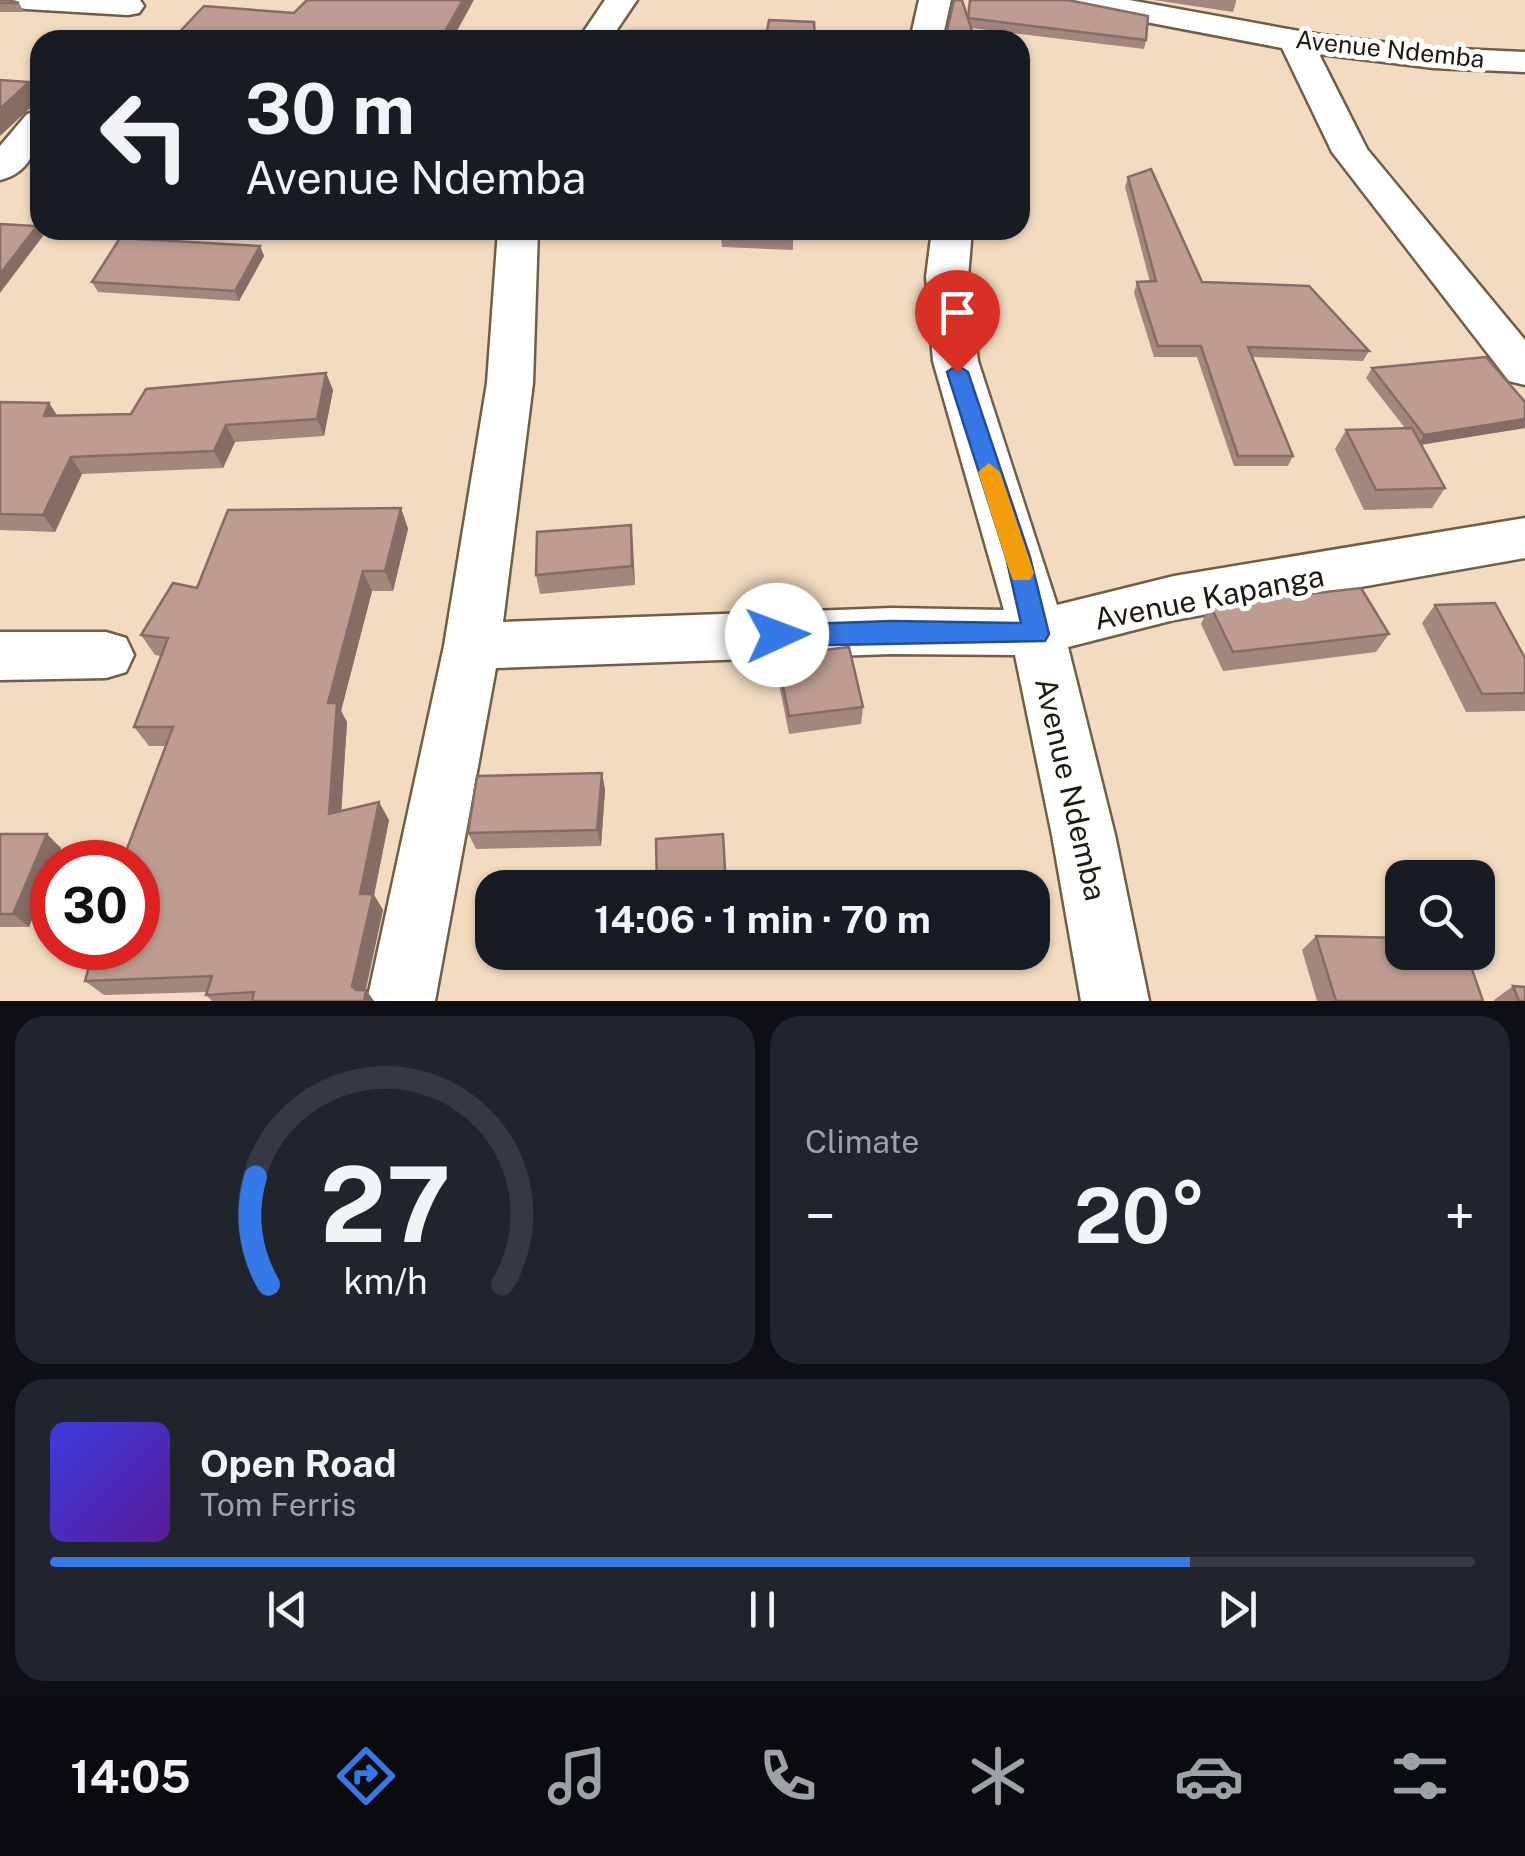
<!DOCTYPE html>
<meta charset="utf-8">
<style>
body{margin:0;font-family:"Public Sans",sans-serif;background:#20242c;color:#f1f3f6;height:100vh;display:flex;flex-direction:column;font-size:38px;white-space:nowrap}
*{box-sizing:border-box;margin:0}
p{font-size:32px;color:#9ea1a6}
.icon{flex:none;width:55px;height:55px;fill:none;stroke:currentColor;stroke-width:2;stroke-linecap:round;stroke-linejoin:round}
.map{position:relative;height:1001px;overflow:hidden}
.panel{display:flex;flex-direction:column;gap:15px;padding:15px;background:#0d0f14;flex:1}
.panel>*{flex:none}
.top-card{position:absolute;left:30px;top:30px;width:1000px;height:210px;border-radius:30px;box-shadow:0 2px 8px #0004;background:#171b24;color:#f1f3f6;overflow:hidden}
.fabs{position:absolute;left:1385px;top:860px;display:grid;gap:20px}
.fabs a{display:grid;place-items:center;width:110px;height:110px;border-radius:20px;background:#171b24;box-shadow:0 2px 8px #0004;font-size:50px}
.speed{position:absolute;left:30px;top:840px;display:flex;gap:20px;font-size:50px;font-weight:700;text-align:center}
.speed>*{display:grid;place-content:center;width:130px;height:130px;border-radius:50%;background:#171b24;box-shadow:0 2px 8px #0004;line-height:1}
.speed .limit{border:15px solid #d22;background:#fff;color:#111}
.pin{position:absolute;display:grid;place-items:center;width:85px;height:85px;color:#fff;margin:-102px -42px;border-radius:50% 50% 50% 0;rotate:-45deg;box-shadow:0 0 10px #0007}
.pin .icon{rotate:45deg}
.me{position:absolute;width:110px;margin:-55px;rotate:88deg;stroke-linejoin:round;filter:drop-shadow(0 0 8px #0008)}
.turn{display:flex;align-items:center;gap:35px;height:210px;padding:0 50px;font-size:45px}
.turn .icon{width:130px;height:130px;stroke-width:2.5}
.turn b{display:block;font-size:70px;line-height:85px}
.big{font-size:75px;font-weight:700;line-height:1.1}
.panel .card{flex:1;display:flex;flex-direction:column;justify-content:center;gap:15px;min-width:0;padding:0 35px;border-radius:30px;background:#20242c}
.panel .dial{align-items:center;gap:0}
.dial svg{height:260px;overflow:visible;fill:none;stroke:#363941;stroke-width:7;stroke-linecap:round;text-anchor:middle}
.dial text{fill:#f1f3f6;stroke:none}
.song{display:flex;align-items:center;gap:30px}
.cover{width:120px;height:120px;border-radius:15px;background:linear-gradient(135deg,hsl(240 70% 55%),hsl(270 70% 35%))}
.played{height:10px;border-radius:5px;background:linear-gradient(90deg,#3678e6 80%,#363941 80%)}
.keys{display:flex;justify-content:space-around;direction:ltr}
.heat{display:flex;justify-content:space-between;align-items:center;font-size:55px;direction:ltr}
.panel .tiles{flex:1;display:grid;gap:15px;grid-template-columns:1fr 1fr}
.card:last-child{grid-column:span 2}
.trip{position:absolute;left:475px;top:870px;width:575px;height:100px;border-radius:30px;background:#171b24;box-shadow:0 2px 8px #0004;font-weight:700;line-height:100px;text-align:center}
.dock{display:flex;height:160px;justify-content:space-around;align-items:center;background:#090b0e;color:#9ea1a6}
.dock .icon{width:70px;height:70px}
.dock .selected{color:#3678e6}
.dock b{font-size:45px;color:#f1f3f6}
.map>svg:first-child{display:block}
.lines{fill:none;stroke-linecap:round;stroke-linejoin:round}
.minor-casing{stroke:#715e46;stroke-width:5}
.minor{fill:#fff;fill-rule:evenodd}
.wall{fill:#a3867e}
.shaded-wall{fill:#856d66}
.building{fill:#be9c92;stroke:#856d66;stroke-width:2.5}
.route{fill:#3678e6;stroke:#234e96;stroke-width:2.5}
.slow{fill:#f59e0b}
.labels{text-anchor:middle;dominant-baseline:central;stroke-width:10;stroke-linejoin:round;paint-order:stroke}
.far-street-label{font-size:25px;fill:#21190f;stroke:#fff}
.street-label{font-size:30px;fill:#21190f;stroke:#fff}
</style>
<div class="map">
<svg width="1525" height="1001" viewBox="0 0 1525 1001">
<rect width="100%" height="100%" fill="#f2dbc0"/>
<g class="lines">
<g class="minor-casing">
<g id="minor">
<path d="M 10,0 L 140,0 L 144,6 L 139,13 L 128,15 L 26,9 L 15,7 Z"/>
<path d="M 605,0 L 637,0 L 610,40 L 578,40 Z"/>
<path d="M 919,0 L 951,0 L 942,40 L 910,40 Z"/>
<path d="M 1062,0 L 1129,0 L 1321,35 L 1434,48 L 1525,52 L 1525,72 L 1434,68 L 1319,54 L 1367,149 L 1525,340 L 1525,385 L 1509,381 L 1332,152 L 1282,48 L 1078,9 L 1067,7 Z"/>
<path d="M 40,111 C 40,141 34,172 0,180 L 0,146 L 27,114 Z"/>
<path d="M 498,230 L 538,230 L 533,383 L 503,622 L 892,608 L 1004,610 L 933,361 L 926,277 L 932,230 L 972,230 L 968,277 L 978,361 L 1057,605 L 1174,576 L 1525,518 L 1525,558 L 1174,620 L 1068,647 L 1115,835 L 1149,1001 L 1081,1001 L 1052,835 L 1015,655 L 892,654 L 496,668 L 435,1001 L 367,1001 L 444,646 L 487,383 Z"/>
<path d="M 0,632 L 106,632 L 126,638 L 134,655 L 126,672 L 106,678 L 0,680 Z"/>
</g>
</g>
<use href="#minor" class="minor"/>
</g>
<g class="wall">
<path d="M 0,0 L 19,3 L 24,12 L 0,12 Z"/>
<path d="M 1154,0 L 1236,0 L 1236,2 L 1233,12 Z"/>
<path d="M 968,18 L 1146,40 L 1144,49 L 971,28 L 975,40 L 933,40 L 933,34 L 947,31 Z"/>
<path d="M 1128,177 L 1202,282 L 1369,351 L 1363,361 L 1253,357 L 1293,456 L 1288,466 L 1234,466 L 1197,357 L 1154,357 L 1134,293 L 1137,282 L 1150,282 L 1125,187 Z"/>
<path d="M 793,230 L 793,250 L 722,247 L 721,237 Z"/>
<path d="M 260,246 L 264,256 L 239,301 L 98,292 L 92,282 Z"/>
<path d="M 1372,368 L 1525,402 L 1525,428 L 1421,445 L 1445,488 L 1432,508 L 1364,510 L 1335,449 L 1346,430 L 1405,428 L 1366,378 Z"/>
<path d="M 326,373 L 333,390 L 324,436 L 235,442 L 223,468 L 82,474 L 55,532 L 0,530 L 0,402 L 49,403 L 57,416 L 131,414 Z"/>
<path d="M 401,508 L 408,529 L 393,591 L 372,591 L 341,711 L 347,722 L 341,811 L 389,820 L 374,895 L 383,910 L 366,990 L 374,1001 L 212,1001 L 206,995 L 207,992 L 104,995 L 85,981 L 166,746 L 149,746 L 134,727 L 161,656 L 155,655 L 141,635 L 197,588 Z"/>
<path d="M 631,525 L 635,585 L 540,594 L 536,575 Z"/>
<path d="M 1210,605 L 1389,634 L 1376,652 L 1223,671 L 1201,624 Z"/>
<path d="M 1435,605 L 1525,658 L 1525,711 L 1466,712 L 1422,623 Z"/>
<path d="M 777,656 L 863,707 L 861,724 L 789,734 L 777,674 Z"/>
<path d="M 602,773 L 605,790 L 601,846 L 476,849 L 468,833 Z"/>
<path d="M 0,834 L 61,848 L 29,927 L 0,927 Z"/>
<path d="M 1316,936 L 1483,1001 L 1317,1001 L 1302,950 Z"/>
<path d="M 1513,986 L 1525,1001 L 1494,1001 L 1494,1000 Z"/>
</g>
<g class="shaded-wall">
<path d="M 463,0 L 474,0 L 452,40 L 440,40 Z"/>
<path d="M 29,82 L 39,100 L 0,136 L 0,109 Z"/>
<path d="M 37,226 L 43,236 L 0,293 L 0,274 Z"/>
<path d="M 260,246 L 264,256 L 239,301 L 235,291 Z"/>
<path d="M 326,373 L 333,390 L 324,436 L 317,419 Z"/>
<path d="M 49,403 L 60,420 L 44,416 Z"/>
<path d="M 1525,419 L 1525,428 L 1418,445 L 1424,435 Z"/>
<path d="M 226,425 L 235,442 L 223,468 L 214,451 Z"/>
<path d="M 71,457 L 82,474 L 55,532 L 43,515 Z"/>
<path d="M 401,508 L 408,529 L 393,591 L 385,571 Z"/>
<path d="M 631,525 L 633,545 L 635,585 L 632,566 Z"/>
<path d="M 363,571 L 372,591 L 341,711 L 347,722 L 340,832 L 329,814 L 328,703 Z"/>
<path d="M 602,773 L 605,790 L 601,846 L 597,830 Z"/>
<path d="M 379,802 L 389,820 L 374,895 L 383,910 L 363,1000 L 352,986 L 360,894 Z"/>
<path d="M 47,834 L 61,848 L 55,862 L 52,862 L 52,869 L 29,927 L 13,914 Z"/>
<path d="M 366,990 L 374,1001 L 364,1001 Z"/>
</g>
<g class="building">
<path d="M 0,0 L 9,0 L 19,3 L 0,3 Z"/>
<path d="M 307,0 L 463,0 L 440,40 L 172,40 L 204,6 L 294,13 Z"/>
<path d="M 954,0 L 962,0 L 975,40 L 934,40 L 933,34 L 947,31 Z"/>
<path d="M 970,0 L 1068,0 L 1148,16 L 1146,40 L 968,18 Z"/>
<path d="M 769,20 L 814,22 L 815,40 L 628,40 L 628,31 L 767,31 Z"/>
<path d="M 0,80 L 29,82 L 0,109 Z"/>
<path d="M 1151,169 L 1202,282 L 1309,286 L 1369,351 L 1248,347 L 1293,456 L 1238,456 L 1201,346 L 1158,346 L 1137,282 L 1156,281 L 1128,177 Z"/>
<path d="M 0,224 L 37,226 L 0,274 Z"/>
<path d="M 722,230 L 793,230 L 793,239 L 721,237 Z"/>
<path d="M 120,238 L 260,246 L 235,291 L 92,282 Z"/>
<path d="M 1486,357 L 1525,402 L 1525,419 L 1424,435 L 1372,368 Z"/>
<path d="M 326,373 L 317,419 L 226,425 L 214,451 L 71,457 L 43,515 L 0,514 L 0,402 L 49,403 L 44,416 L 131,414 L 146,389 Z"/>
<path d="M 1412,428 L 1445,488 L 1376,490 L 1346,430 Z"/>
<path d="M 401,508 L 385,571 L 363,571 L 328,703 L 337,703 L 329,814 L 379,802 L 360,894 L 373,894 L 352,986 L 356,990 L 366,990 L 364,1001 L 252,1001 L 254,992 L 206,995 L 212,976 L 85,981 L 94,948 L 138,948 L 138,862 L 122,862 L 173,727 L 134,727 L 168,638 L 141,635 L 173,583 L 197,588 L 228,510 Z"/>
<path d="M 631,525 L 632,566 L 536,575 L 537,532 Z"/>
<path d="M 1361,588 L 1389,634 L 1233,652 L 1210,605 Z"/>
<path d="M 1495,603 L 1525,658 L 1525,693 L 1482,694 L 1435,605 Z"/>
<path d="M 849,647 L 863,707 L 789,716 L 777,656 Z"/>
<path d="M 602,773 L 597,830 L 468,833 L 477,776 Z"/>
<path d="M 0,834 L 47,834 L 13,914 L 0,914 Z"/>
<path d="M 723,834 L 726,888 L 657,888 L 656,839 Z"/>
<path d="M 1316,936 L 1402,938 L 1402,952 L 1466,952 L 1483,1001 L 1336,1001 Z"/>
<path d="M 1513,986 L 1525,987 L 1525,1001 L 1519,1001 Z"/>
</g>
<path class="route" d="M 957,365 L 968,372 L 1030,557 L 1049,634 L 1045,641 L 777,646 L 768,643 L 765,635 L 768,628 L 777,625 L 892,621 L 1021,623 L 1006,557 L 947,372 Z"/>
<path class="slow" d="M 989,463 L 1000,472 L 1034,573 L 1030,580 L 1013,580 L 1010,573 L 978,472 Z"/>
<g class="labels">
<g class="far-street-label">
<text transform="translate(1390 49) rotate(6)">Avenue Ndemba</text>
</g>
<g class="street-label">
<text transform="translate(1209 597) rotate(-11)">Avenue Kapanga</text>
<text transform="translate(1071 789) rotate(77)">Avenue Ndemba</text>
</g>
</g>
</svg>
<div class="fabs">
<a><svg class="icon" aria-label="search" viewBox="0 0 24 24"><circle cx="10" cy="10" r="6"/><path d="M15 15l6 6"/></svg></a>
</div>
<div class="speed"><div class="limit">30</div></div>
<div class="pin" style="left:957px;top:372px;background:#d93025"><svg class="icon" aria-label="arrive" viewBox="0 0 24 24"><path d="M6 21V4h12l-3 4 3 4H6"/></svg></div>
<svg class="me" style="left:777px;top:635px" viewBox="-20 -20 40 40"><circle r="19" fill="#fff"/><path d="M0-13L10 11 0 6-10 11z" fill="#3678e6"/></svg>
<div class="trip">14:06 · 1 min · 70 m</div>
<div class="top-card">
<div class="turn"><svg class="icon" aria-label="left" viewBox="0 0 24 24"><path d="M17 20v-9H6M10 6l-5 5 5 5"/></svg><div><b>30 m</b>Avenue Ndemba</div></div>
</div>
</div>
<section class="panel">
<div class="tiles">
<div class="card dial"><svg viewBox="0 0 100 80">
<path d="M14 69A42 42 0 1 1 86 69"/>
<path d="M14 69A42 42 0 0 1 10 36" stroke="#3678e6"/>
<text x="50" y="56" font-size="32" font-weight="700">27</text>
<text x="50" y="72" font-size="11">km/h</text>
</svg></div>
<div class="card"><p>Climate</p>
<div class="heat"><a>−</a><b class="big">20°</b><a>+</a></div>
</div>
<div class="card">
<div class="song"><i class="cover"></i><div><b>Open Road</b><p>Tom Ferris</p></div></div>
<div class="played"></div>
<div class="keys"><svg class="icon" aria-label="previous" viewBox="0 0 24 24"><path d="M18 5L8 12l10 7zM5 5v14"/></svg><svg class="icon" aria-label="pause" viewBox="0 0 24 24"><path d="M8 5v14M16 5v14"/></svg><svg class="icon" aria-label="next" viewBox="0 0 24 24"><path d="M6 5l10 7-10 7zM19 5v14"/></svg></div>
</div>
</div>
</section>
<nav class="dock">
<b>14:05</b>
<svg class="icon selected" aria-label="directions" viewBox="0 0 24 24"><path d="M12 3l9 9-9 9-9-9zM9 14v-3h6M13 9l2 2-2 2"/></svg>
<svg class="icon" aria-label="music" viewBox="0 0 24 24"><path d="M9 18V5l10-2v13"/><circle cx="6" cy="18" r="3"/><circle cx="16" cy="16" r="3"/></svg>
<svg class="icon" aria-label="phone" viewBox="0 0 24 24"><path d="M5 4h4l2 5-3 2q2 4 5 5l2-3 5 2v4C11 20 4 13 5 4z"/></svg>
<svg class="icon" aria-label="climate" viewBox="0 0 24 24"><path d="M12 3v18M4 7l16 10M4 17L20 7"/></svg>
<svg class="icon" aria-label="car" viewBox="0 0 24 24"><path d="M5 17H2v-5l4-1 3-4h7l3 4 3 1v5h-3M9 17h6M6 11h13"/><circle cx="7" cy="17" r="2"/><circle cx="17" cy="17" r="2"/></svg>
<svg class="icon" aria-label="filters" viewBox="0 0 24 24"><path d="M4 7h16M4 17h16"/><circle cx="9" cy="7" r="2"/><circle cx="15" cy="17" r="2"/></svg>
</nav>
